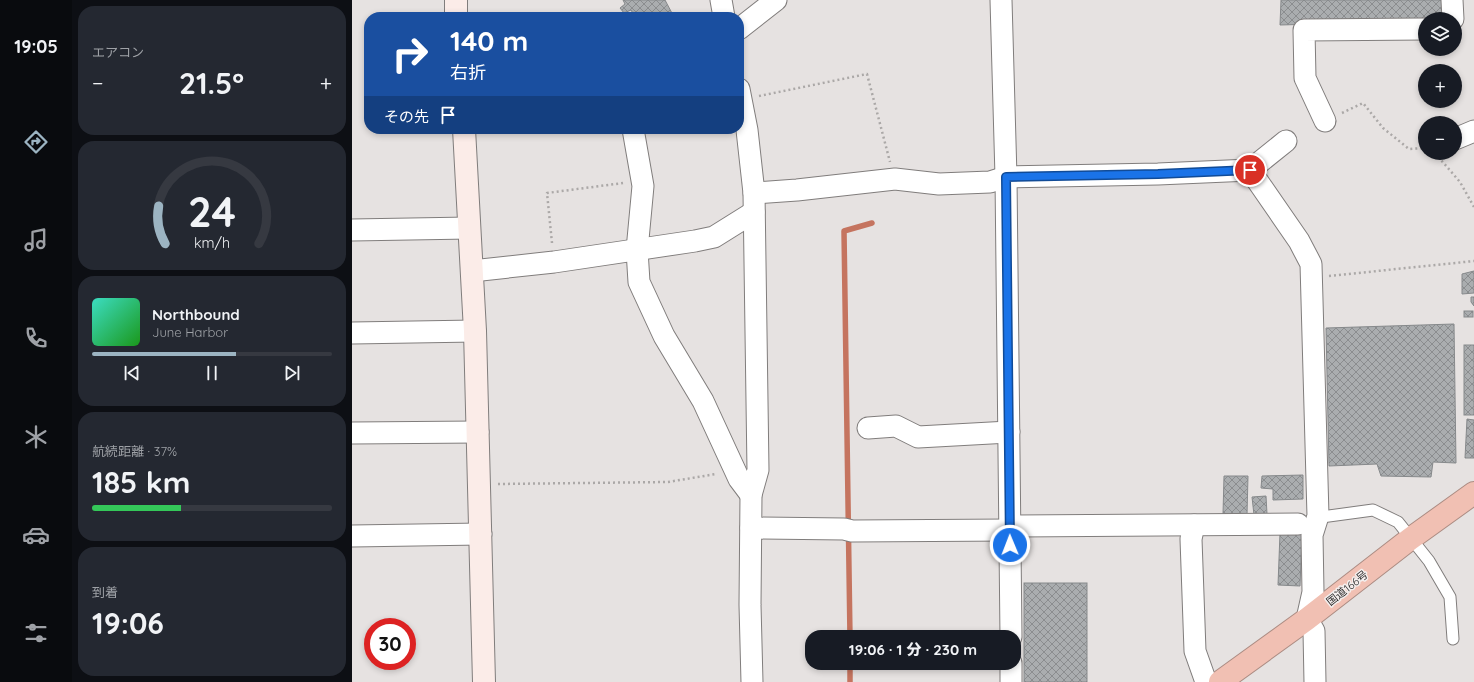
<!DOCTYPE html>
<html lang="ja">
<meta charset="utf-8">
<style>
body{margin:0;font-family:Quicksand,"Noto Sans JP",sans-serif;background:#242831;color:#f1f3f6;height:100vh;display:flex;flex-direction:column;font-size:15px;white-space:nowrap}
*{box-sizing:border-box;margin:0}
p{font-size:13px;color:#9ea1a6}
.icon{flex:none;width:22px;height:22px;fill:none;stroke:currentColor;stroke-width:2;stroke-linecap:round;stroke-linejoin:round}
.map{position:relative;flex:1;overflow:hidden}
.drawer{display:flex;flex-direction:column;gap:6px;padding:6px;background:#0d0f14;width:280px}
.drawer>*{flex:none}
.banner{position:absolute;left:12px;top:12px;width:380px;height:122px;border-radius:16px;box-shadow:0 2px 6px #0003;background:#1a4fa0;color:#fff;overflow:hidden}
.buttons{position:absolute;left:1066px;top:12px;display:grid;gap:8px}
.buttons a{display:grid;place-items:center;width:44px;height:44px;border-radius:50%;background:#171b24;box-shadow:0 2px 6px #0003;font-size:20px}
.speed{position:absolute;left:12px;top:618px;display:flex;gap:8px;font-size:20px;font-weight:700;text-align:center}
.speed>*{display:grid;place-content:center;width:52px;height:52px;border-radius:50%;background:#171b24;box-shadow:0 2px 6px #0003;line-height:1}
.speed .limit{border:6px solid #d22;background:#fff;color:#111}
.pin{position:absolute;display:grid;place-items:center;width:34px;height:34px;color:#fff;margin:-17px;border:2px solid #fff;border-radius:50%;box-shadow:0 1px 4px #0007}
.me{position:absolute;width:44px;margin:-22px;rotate:359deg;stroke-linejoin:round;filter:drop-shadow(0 0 3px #0008)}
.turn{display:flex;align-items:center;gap:14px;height:84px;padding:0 20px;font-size:18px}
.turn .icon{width:52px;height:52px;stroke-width:2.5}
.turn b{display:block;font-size:28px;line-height:34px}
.then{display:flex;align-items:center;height:38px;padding:0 20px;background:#0003;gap:8px;font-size:15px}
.big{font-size:30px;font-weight:800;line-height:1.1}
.drawer .tile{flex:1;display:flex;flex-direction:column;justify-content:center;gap:6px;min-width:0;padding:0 14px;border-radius:16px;background:#242831}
.drawer .dial{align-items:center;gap:0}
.dial svg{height:104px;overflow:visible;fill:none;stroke:#363941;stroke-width:7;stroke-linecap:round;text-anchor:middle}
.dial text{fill:#f1f3f6;stroke:none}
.song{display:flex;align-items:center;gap:12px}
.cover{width:48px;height:48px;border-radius:6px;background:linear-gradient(135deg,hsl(170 70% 55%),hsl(120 70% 35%))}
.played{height:4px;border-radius:2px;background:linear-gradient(90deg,#9cb4c2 60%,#363941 60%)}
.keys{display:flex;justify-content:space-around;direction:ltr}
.heat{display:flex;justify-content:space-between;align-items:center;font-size:22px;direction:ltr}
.charge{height:6px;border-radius:3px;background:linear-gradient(90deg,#34c759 37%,#363941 0)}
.trip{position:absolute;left:453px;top:630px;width:216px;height:40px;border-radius:16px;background:#171b24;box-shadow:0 2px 6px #0003;font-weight:800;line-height:40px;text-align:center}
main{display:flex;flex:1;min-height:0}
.tab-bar{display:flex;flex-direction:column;width:72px;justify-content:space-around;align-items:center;background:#090b0e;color:#9ea1a6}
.tab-bar .icon{width:28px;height:28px}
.tab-bar .active{color:#9cb4c2}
.tab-bar b{font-size:18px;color:#f1f3f6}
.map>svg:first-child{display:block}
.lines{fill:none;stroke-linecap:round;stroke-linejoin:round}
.stream{stroke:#c5745f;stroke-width:5.5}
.building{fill:url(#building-cross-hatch);stroke:#86898b}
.lane-casing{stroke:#807d7c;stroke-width:13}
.street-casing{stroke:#807d7c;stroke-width:23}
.secondary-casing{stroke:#807d7c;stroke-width:24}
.highway-casing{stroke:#ac8c83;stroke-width:24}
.path{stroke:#aba8a7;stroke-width:2.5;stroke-dasharray:2 3;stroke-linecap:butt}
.lane{stroke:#fff;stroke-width:11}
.street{stroke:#fff;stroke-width:21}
.secondary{stroke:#fbece8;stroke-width:22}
.highway{stroke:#f1c0b3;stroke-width:22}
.route-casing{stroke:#114b97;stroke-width:10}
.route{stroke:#1a73e8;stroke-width:7}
.labels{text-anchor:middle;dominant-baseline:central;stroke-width:3;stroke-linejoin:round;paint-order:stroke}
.street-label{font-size:11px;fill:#2d2b2b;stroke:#f4efee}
</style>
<main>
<nav class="tab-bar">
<b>19:05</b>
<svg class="icon active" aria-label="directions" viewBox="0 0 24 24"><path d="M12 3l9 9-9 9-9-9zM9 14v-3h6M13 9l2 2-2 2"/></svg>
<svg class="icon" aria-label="music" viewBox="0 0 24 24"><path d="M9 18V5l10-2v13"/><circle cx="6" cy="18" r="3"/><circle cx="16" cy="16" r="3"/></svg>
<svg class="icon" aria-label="phone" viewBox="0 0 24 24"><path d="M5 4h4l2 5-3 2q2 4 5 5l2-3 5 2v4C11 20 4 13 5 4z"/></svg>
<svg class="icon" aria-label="climate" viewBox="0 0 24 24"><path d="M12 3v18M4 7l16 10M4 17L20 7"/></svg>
<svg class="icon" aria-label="car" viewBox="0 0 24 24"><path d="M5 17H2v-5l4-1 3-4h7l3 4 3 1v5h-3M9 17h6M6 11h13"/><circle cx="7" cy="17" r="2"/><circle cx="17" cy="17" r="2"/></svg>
<svg class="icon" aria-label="filters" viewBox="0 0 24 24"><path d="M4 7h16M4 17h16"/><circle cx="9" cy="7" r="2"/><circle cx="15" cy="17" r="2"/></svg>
</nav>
<section class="drawer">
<div class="tile"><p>エアコン</p>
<div class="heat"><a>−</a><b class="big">21.5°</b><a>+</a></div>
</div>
<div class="tile dial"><svg viewBox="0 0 100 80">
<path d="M14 69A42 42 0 1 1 86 69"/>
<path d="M14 69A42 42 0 0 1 9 40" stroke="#9cb4c2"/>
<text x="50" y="56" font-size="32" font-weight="700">24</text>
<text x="50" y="72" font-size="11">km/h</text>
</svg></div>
<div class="tile">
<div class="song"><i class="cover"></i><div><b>Northbound</b><p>June Harbor</p></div></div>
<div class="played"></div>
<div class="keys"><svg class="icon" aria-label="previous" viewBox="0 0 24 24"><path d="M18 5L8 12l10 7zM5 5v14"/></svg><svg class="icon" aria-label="pause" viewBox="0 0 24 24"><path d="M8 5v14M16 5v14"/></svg><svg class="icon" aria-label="next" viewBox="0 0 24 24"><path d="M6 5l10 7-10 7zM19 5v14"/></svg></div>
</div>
<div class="tile"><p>航続距離 · 37%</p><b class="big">185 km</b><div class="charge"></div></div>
<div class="tile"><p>到着</p><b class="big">19:06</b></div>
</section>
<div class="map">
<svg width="1122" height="682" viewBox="0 0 1122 682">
<defs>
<pattern id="building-cross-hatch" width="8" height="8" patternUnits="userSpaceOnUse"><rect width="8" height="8" fill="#aaadaf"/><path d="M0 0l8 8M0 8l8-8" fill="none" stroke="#8b8d8f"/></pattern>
</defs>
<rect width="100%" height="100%" fill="#e6e2e1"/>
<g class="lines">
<g class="stream">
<path d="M 498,637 L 492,231 L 520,223"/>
<path d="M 498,663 L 498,682"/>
</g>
</g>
<g class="building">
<path d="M 271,0 L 313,0 L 322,17 L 283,17 L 279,10 L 272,13 L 268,8 L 273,4 Z"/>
<path d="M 929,0 L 1094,0 L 1094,19 L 1073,19 L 1073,21 L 928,25 Z"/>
<path d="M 1122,271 L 1122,293 L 1110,294 L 1110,274 Z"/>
<path d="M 1119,297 L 1122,297 L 1122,306 L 1119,302 Z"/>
<rect x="1112" y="311" width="9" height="6"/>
<path d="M 1102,324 L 1104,463 L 1081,462 L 1079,477 L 1029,476 L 1025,464 L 977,466 L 974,328 Z"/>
<rect x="1112" y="345" width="10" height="70"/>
<path d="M 1115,419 L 1122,420 L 1122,458 L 1113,458 Z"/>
<path d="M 951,475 L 951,499 L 921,500 L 921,489 L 909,488 L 910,476 Z"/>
<path d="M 872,476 L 896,476 L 895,515 L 871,514 Z"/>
<path d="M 914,496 L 915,514 L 902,515 L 900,497 Z"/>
<path d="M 928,533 L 950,533 L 948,586 L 926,585 Z"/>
<rect x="672" y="583" width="63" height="99"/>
</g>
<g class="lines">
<g class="lane-casing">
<path id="lane" d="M 962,518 L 1021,510 L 1046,522 L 1077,561 L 1098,597 L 1101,639"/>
</g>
<g class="street-casing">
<g id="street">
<path d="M 369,0 L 372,17"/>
<path d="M 649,0 L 654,177 L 659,637"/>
<path d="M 1100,0 L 1101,19"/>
<path d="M 387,29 L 424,0"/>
<path d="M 387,89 L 395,130 L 402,193 L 406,470 L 399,495 L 398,605 L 400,682"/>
<path d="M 973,121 L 953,78 L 952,30 L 1073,29"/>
<path d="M 281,129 L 291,186 L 285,250 L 287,282 L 312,336 L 351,401 L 387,479 L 399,495"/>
<path d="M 1103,139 L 1122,131"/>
<path d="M 898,170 L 947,241 L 959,264 L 966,516 L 960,535 L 961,592 L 955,619 L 962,631 L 963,682"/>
<path d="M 402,193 L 445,190 L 543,179 L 587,184 L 638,182 L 654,177 L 806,174 L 898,170 L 934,141"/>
<path d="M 0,230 L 117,228"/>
<path d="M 120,271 L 202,262 L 343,241 L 362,237 L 402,212"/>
<path d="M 0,333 L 123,331"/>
<path d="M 516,428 L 544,426 L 566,437 L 657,432"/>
<path d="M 0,433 L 126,432"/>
<path d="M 842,525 L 839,539 L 843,651 L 854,682"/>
<path d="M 658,526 L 946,524"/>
<path d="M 399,528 L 492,529 L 500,531 L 658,530"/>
<path d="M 0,536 L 129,534"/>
<path d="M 659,663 L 659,682"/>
</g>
</g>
<g class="secondary-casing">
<g id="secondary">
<path d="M 104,17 L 104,0"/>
<path d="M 112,129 L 123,331 L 132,682"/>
</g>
</g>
<g class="highway-casing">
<path id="highway" d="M 868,682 L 955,619 L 1058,539 L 1122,493"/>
</g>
<g class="path">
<path d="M 407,96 L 515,74 L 538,162"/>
<path d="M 990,113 L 1011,103 L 1031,128 L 1057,149 L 1073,148"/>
<path d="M 1083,153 L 1108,182 L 1122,207"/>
<path d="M 200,243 L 195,193 L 271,183"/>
<path d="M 977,276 L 1122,261"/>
<path d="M 146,484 L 316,482 L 364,474"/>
</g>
<use href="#lane" class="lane"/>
<use href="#street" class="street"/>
<use href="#secondary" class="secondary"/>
<use href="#highway" class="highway"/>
</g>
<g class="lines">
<g class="route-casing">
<path id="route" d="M 658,545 L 654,177 L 806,174 L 898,170"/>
</g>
<use href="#route" class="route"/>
</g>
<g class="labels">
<g class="street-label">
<text transform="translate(995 588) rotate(-38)">国道166号</text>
</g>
</g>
</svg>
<div class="buttons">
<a><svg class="icon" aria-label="layers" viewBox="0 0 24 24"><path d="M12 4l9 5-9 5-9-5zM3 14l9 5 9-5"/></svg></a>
<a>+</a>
<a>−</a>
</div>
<div class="speed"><div class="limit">30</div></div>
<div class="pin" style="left:898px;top:170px;background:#d93025"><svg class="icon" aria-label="arrive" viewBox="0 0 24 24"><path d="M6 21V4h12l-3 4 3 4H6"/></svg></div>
<svg class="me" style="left:658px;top:545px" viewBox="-20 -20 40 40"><circle r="17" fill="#1a73e8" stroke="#fff" stroke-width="3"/><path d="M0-11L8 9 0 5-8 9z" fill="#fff"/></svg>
<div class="trip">19:06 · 1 分 · 230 m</div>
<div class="banner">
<div class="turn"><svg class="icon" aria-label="right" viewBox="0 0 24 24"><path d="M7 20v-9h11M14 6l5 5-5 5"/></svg><div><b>140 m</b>右折</div></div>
<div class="then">その先<svg class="icon" aria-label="arrive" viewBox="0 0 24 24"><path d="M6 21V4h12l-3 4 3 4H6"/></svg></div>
</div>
</div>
</main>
